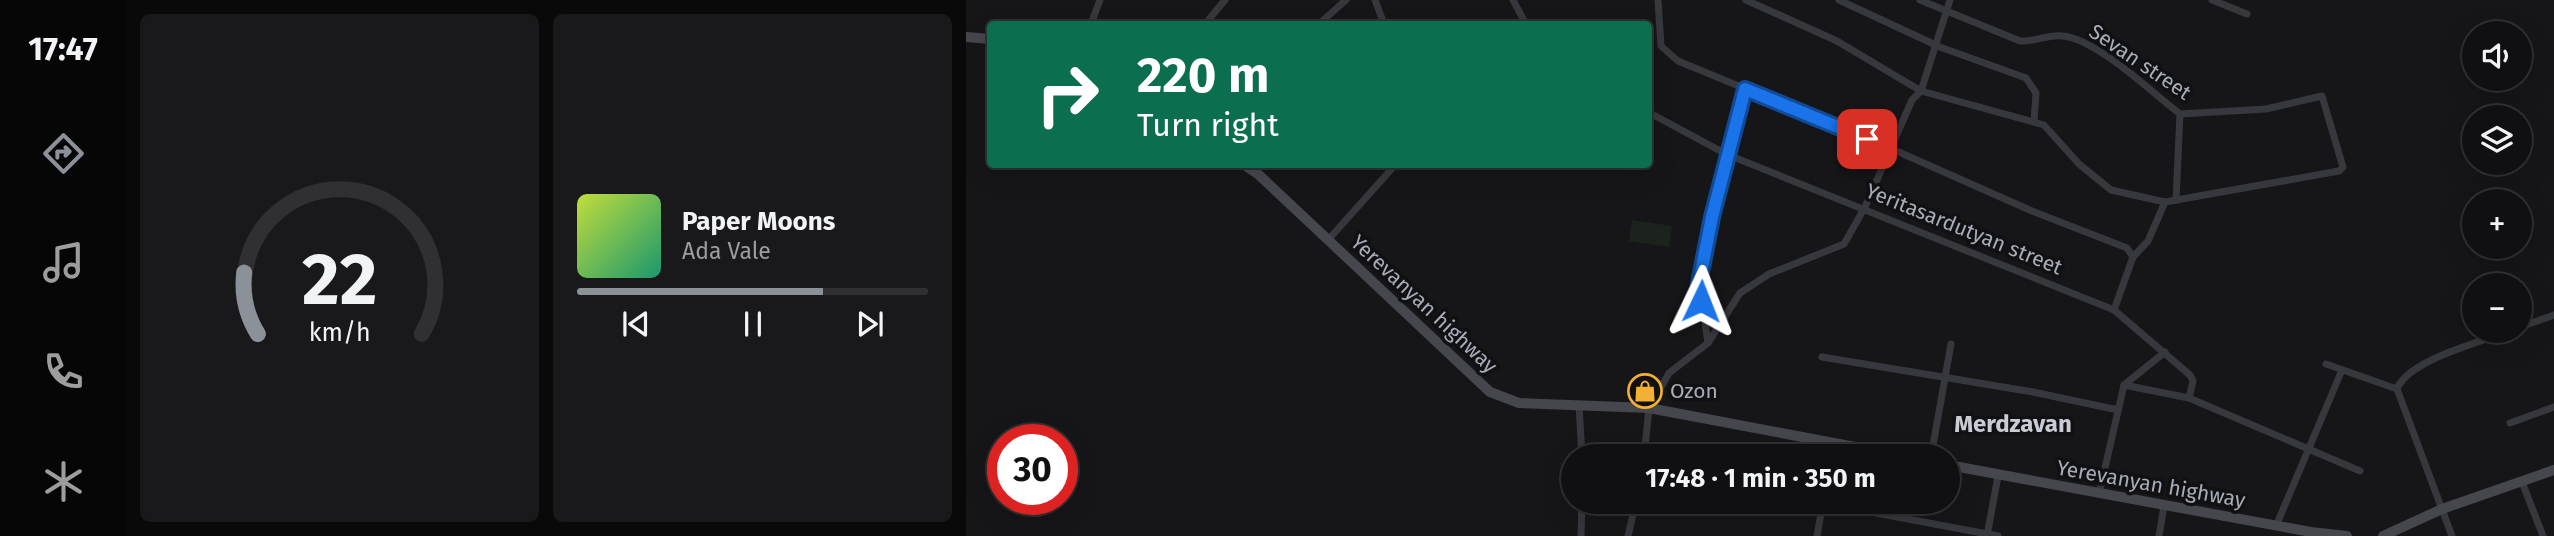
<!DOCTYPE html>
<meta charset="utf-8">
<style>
body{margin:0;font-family:"Fira Sans",sans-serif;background:#19191b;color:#f1f3f6;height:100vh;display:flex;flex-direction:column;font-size:26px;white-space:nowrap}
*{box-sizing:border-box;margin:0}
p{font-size:23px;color:#9c9d9f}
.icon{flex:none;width:38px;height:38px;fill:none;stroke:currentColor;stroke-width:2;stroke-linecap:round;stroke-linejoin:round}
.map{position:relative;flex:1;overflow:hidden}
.panel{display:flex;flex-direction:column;gap:14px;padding:14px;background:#09090a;width:840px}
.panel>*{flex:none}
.top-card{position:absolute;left:21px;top:21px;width:665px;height:147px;border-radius:7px;box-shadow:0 7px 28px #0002,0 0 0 2px #303032;background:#0b6e4f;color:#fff;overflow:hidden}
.controls{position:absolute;left:1496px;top:21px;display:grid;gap:14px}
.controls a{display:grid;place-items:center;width:70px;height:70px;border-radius:50%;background:#101012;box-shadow:0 7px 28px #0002,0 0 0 2px #303032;font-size:35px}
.speed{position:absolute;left:21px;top:424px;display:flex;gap:14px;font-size:35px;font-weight:700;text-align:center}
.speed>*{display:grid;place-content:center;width:91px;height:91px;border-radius:50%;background:#101012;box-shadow:0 7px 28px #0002,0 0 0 2px #303032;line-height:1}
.speed .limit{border:10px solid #d22;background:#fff;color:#111}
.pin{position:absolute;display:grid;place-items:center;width:60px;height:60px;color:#fff;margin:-30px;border-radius:14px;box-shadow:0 4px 10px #0006}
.me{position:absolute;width:77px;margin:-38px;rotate:2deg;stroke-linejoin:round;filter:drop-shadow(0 0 5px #0008)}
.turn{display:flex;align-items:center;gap:24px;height:147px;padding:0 35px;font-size:32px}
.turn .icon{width:91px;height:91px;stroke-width:2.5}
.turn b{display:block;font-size:49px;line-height:60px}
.panel .card{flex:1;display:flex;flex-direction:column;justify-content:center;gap:10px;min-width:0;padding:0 24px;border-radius:10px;background:#19191b}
.panel .dial{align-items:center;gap:0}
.dial svg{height:182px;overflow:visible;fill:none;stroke:#303032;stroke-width:7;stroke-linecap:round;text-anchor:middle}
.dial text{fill:#f1f3f6;stroke:none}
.song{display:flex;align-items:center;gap:21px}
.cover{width:84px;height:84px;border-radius:10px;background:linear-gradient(135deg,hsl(70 70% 55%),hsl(160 70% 35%))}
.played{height:7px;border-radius:4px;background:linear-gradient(90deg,#8c9099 70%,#303032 70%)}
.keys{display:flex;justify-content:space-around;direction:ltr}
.panel .tiles{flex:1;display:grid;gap:14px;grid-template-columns:repeat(2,1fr)}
.trip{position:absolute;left:595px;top:444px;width:399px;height:70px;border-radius:35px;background:#101012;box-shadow:0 7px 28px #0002,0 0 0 2px #303032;font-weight:700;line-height:70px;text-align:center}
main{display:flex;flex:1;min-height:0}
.dock{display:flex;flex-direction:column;width:126px;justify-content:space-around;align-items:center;background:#060607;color:#9c9d9f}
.dock .icon{width:49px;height:49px}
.dock .active{color:#8c9099}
.dock b{font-size:32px;color:#f1f3f6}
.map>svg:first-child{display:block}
.pitch{fill:#1c231d}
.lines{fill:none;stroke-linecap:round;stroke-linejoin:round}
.minor{stroke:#37383d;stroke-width:7}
.secondary{stroke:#45474d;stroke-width:10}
.route-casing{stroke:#114b97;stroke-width:18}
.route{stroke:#1a73e8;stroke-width:12}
.labels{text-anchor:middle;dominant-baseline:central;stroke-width:7;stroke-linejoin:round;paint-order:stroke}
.street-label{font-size:21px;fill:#a8adb8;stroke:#111113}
.poi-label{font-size:21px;fill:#a8adb8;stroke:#111113;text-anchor:start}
.quarter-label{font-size:24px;font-weight:bold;fill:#c9ccd4;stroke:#111113}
</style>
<main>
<nav class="dock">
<b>17:47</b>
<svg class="icon active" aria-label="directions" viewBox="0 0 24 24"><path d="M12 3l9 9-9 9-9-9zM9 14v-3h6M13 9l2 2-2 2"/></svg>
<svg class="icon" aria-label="music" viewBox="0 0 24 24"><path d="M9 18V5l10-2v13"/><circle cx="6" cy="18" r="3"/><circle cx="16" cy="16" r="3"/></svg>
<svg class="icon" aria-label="phone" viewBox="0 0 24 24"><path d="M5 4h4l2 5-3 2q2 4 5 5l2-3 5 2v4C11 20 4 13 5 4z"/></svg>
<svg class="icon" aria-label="climate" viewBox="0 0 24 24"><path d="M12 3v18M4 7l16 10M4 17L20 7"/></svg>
</nav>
<section class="panel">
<div class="tiles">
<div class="card dial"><svg viewBox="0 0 100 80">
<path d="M14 69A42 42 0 1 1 86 69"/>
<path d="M14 69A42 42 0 0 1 8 42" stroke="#8c9099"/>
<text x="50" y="56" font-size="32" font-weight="700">22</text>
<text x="50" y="72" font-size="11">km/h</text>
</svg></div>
<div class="card">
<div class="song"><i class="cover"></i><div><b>Paper Moons</b><p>Ada Vale</p></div></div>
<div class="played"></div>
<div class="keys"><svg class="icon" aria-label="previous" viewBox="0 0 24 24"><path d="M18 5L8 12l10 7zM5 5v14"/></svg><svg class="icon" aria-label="pause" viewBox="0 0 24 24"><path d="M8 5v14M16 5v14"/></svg><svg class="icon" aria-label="next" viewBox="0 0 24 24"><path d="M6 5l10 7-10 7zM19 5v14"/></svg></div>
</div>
</div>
</section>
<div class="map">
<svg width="1588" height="536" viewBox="0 0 1588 536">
<rect width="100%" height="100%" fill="#161618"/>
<path class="pitch" d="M 666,220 L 706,226 L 703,247 L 663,241 Z"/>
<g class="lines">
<g class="minor">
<path d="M 409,0 L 418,24"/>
<path d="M 547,0 L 560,24"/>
<path d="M 692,0 L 695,46 L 712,61 L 926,149 L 1066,211 L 1161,248 L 1167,257 L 1148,310"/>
<path d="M 780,0 L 871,41 L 955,91 L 1078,125 L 1113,164 L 1145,190 L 1199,202 L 1373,171 L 1377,167 L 1356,96 L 1300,109 L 1214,114 C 1185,92 1132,40 1097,36 C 1081,34 1070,42 1054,41 L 954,0"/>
<path d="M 873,0 L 974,47 L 1060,78 L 1070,93 L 1068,121"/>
<path d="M 1246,0 L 1281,14"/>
<path d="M 125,24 L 134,0"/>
<path d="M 239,24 L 259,0"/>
<path d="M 353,24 L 380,0"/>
<path d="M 682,112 L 760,154 L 1148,310 L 1224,375 L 1227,381 L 1223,398"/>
<path d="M 1210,200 L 1214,114"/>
<path d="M 362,240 L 430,164"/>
<path d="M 1167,257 L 1182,241 L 1199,202"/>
<path d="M 1554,327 L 1588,315"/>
<path d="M 742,343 L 733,283 L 760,154 L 779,89"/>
<path d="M 856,357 L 1067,392 L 1152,410"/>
<path d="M 1360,364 L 1431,389 L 1486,536"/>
<path d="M 1158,385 L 1223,398 L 1394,471"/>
<path d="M 1431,389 C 1442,360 1515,342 1544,331"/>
<path d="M 613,405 L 616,457"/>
<path d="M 1544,423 L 1588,407"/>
<path d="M 678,457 L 683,408 L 703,373 L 742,343 L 774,293 L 803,274 L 878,244 L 899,207 L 946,100 L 955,91 L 984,0"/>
<path d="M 866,457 L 869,442"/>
<path d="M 965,457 L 985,344"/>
<path d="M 1556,482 L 1577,536"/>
<path d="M 1133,494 L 1158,385 L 1199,352"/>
<path d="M 851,502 L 1032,536"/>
<path d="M 1310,526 L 1376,370"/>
<path d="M 615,536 L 616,502"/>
<path d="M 662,536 L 670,502"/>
<path d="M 851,536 L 857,502"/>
<path d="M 1021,536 L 1032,476"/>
<path d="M 1193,536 L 1198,506"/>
</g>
<g class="secondary">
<path d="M 0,37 L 24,39"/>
<path d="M 277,164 L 293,175 L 524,392 L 553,403 L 683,408 L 942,457"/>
<path d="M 982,465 L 1345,532 L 1381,536"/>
<path d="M 1417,536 L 1476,509 L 1588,470"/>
</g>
</g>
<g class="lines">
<g class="route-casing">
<path id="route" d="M 735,301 L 733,283 L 746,217 L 779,89 L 901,139"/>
</g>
<use href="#route" class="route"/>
</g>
<defs>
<g id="shop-ring" transform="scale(1.75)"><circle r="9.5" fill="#111113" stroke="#f2b134" stroke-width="1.5"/><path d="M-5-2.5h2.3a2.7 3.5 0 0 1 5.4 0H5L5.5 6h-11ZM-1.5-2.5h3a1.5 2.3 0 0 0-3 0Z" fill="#f2b134"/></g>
</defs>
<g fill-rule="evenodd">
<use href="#shop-ring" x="679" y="391"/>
</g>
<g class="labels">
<g class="street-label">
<text transform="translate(1174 62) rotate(34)">Sevan street</text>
<text transform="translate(998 229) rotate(22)">Yeritasardutyan street</text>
<text transform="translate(458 304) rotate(43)">Yerevanyan highway</text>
<text transform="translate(1185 484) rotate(10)">Yerevanyan highway</text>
</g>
<g class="poi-label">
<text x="704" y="391">Ozon</text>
</g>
<g class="quarter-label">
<text x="1047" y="424">Merdzavan</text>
</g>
</g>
</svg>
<div class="controls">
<a><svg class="icon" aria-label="sound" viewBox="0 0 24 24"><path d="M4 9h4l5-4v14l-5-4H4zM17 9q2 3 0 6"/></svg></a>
<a><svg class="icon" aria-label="layers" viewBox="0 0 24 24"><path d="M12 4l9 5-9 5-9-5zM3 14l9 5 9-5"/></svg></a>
<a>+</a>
<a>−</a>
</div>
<div class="speed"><div class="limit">30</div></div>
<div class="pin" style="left:901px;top:139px;background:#d93025"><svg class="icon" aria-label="arrive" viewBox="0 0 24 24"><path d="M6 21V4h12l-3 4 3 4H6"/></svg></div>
<svg class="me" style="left:735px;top:301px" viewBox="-20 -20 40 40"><path d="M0-17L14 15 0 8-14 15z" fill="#1a73e8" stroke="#fff" stroke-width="4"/></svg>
<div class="trip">17:48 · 1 min · 350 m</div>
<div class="top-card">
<div class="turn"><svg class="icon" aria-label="right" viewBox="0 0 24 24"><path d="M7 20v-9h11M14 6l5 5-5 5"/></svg><div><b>220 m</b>Turn right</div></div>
</div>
</div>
</main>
